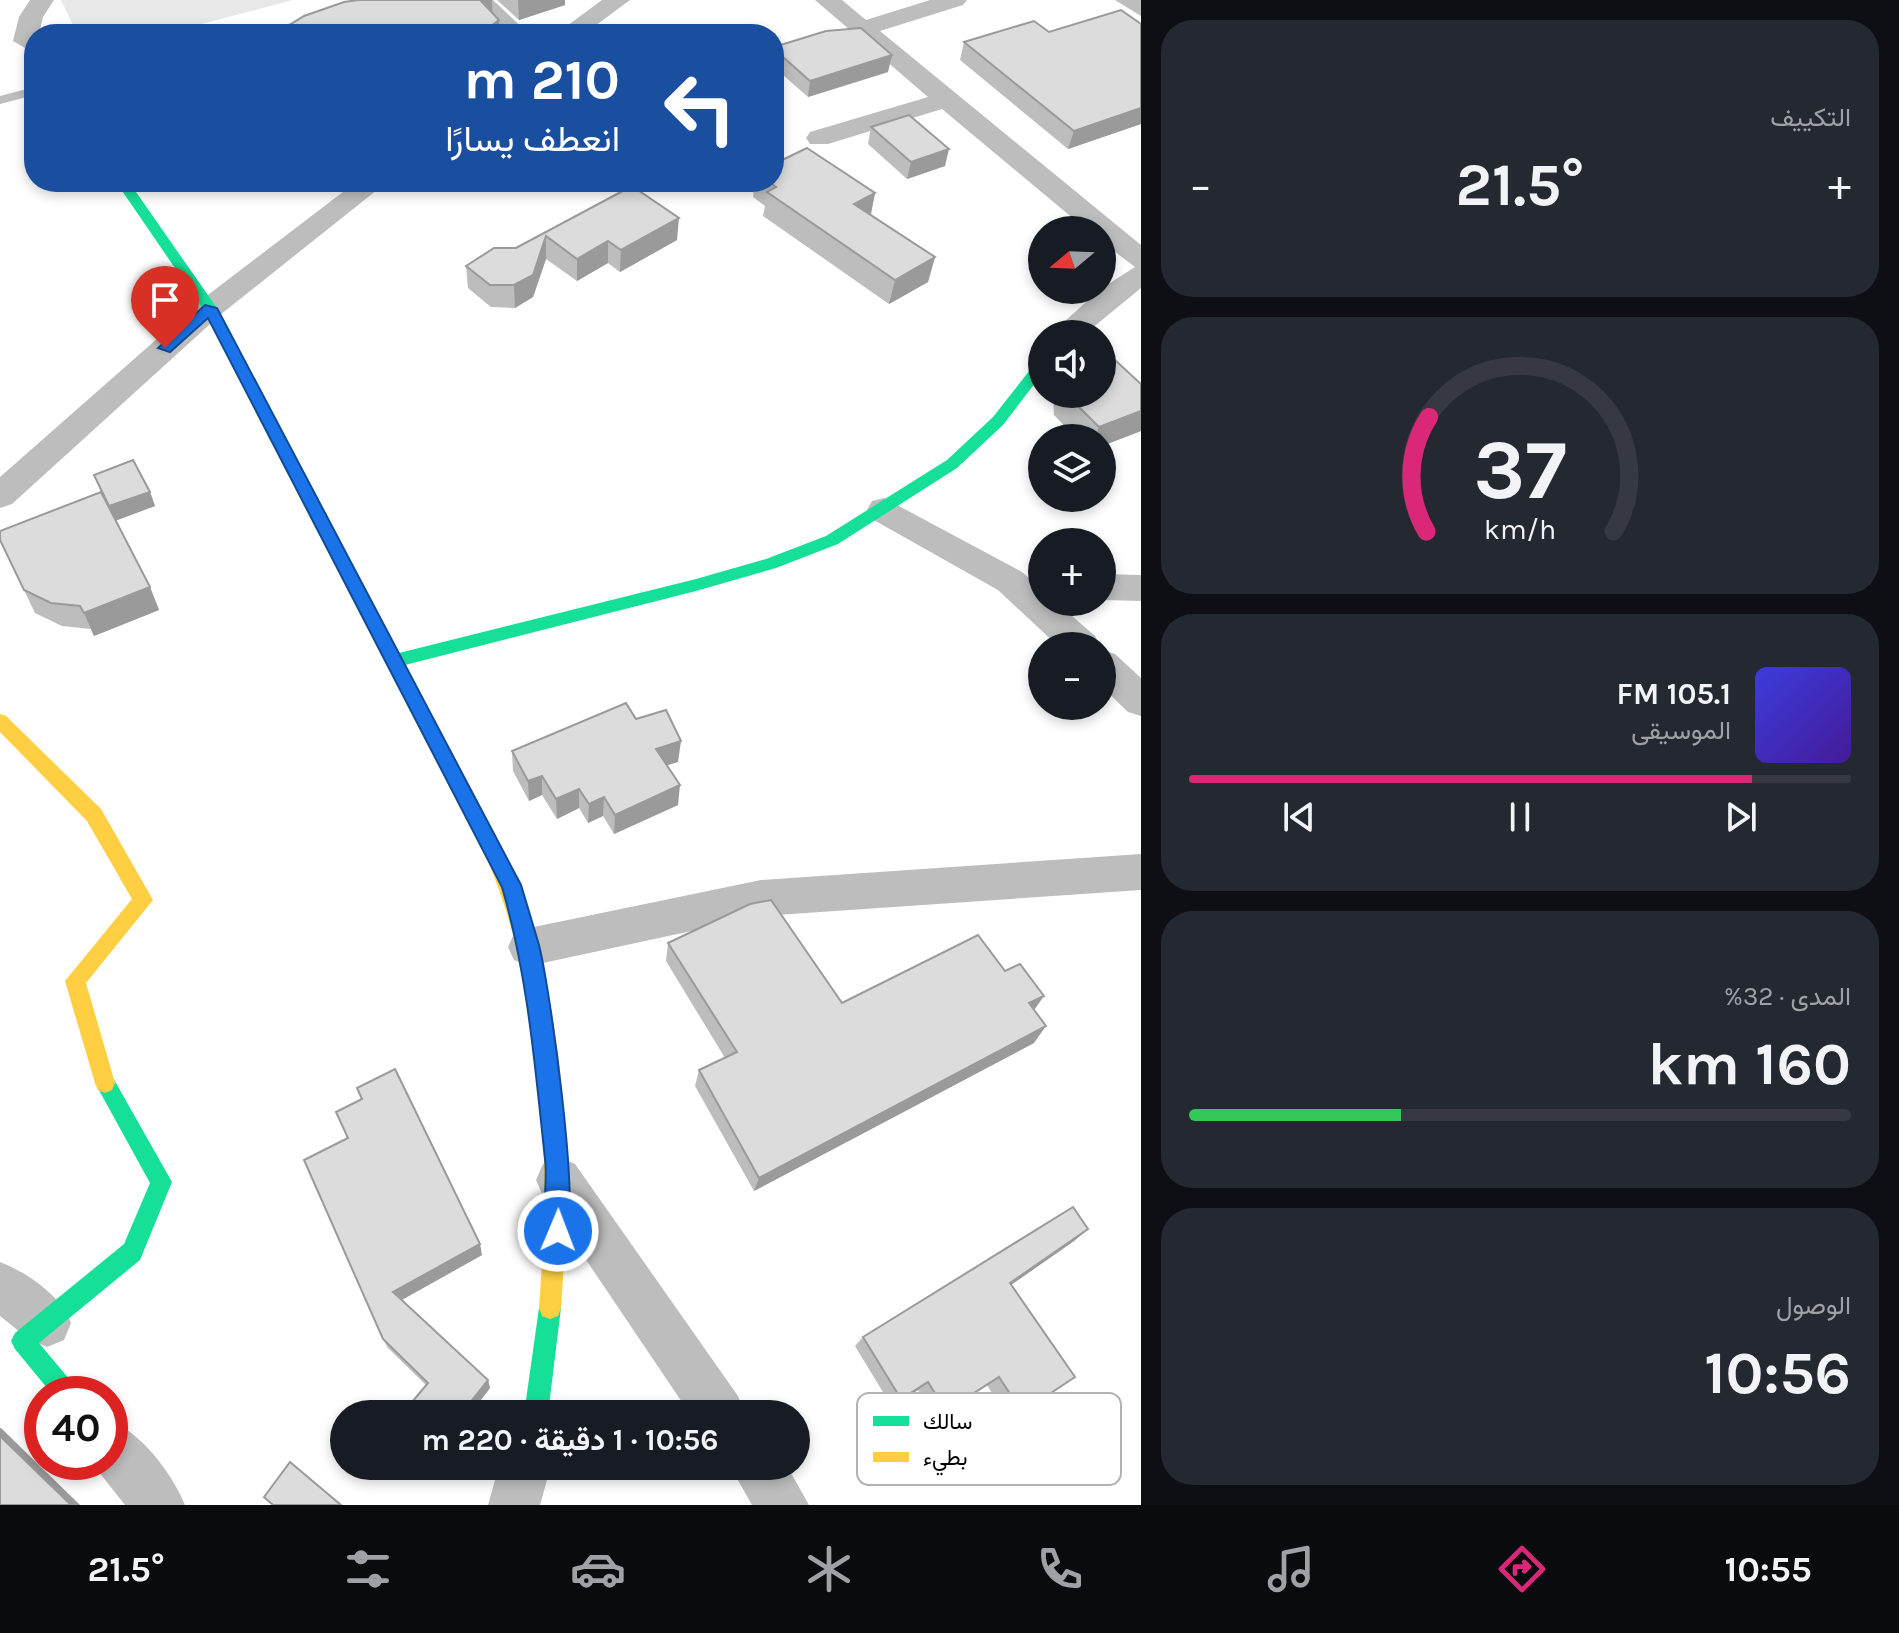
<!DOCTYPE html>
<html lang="ar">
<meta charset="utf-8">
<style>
body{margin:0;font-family:Karla,Vazirmatn,sans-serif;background:#242831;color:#f1f3f6;direction:rtl;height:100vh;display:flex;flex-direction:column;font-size:30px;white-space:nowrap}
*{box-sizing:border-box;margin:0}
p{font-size:26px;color:#9ea1a6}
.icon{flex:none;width:44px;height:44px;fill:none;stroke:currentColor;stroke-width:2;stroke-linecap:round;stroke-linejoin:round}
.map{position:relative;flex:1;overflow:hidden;direction:ltr}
.drawer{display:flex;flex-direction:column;gap:20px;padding:20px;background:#0d0f14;width:758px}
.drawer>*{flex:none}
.banner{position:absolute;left:24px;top:24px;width:760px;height:168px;border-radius:32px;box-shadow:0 4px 12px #0003;direction:rtl;background:#1a4fa0;color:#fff;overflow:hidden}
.needle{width:52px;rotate:251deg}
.controls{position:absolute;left:1028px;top:216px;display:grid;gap:16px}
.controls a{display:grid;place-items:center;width:88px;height:88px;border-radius:50%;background:#171b24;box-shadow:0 4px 12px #0003;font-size:40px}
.speed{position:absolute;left:24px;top:1376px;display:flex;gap:16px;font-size:40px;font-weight:700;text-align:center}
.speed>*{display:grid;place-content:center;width:104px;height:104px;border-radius:50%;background:#171b24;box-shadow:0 4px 12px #0003;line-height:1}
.speed .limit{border:12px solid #d22;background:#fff;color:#111}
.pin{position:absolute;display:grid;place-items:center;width:68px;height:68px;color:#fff;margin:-82px -34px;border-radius:50% 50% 50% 0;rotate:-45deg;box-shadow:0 0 8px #0007}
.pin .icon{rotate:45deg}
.me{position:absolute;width:88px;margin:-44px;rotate:1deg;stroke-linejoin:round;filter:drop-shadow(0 0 6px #0008)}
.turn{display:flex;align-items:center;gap:28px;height:168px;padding:0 32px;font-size:36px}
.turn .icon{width:104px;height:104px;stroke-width:2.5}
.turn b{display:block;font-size:56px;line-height:68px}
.big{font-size:60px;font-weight:700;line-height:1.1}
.drawer .widget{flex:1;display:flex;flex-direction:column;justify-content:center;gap:12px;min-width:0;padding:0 28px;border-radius:32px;background:#242831}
.drawer .dial{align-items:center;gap:0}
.dial svg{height:208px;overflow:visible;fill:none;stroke:#363941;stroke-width:7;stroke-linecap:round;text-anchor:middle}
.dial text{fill:#f1f3f6;stroke:none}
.song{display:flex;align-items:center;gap:24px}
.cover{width:96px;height:96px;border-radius:12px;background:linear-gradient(135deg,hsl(240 70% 55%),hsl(260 70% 35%))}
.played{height:8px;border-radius:4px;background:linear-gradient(90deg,#db2777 85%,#363941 85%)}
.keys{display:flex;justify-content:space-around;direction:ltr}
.heat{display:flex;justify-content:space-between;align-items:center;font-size:44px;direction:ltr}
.charge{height:12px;border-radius:6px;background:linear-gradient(90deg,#34c759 32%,#363941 0)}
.trip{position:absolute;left:330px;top:1400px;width:480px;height:80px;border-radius:40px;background:#171b24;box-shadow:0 4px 12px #0003;font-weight:700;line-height:80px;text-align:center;direction:rtl}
.dock{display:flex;height:128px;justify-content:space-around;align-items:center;background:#090b0e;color:#9ea1a6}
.dock .icon{width:56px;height:56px}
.dock .selected{color:#db2777}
.dock b{font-size:36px;color:#f1f3f6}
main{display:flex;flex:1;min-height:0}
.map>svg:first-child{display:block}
.green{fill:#e8e8e8}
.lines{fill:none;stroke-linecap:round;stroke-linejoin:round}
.lane{fill:#bdbdbd;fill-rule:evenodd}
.street{fill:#bdbdbd;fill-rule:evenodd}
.fast{fill:#16e098;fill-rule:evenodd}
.slow{fill:#ffcf43;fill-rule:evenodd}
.wall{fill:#bdbdbd}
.shaded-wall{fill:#9a9a9a}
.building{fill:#dcdcdc;stroke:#9a9a9a;stroke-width:2}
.route{fill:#1a73e8;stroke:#114b97;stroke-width:2}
.key{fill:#fff;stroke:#b2b2b2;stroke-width:2}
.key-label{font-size:22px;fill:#000}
</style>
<main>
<section class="drawer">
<div class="widget"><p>التكييف</p>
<div class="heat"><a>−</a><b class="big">21.5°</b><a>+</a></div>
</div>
<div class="widget dial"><svg viewBox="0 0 100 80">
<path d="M14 69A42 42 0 1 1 86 69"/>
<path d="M14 69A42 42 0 0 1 15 25" stroke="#db2777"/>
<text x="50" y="56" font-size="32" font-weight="700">37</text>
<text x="50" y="72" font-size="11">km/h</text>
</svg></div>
<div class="widget">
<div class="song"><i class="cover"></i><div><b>105.1 FM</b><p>الموسيقى</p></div></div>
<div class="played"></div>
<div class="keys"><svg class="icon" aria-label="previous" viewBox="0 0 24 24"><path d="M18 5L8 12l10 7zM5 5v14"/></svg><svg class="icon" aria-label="pause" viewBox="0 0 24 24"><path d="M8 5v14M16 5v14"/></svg><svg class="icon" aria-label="next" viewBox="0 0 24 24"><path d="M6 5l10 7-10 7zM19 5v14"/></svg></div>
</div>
<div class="widget"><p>المدى · 32%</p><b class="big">160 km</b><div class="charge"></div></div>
<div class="widget"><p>الوصول</p><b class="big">10:56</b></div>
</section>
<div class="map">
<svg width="1141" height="1505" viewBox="0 0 1141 1505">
<rect width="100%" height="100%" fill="#fff"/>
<path class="green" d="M 61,0 L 293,0 L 163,34 L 77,34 Z"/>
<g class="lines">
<g class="lane">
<path d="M 312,17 L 317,18 L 317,24 L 275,34 L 254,34 Z"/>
<path d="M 34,87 L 34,95 L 0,104 L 0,96 Z"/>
</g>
<g class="street">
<path d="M 30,0 L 54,0 L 43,17 L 39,34 L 34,34 L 34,46 L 25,48 L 13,41 L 19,17 Z"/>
<path d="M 467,0 L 493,0 L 529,34 L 503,34 Z"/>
<path d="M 602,0 L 630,0 L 584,34 L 556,34 Z"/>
<path d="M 815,0 L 842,0 L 866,20 L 930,0 L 967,0 L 963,5 L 880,31 L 1141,245 L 1141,288 L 1085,334 L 1051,334 L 1099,290 L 1135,267 L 1102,242 L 1102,230 L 1087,230 L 942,109 L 828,144 L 810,144 L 806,138 L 810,132 L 928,97 Z"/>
<path d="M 1115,0 L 1141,0 L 1141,16 Z"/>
<path d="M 356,182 L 387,182 L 220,315 L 12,504 L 0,508 L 0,477 L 200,301 Z"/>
<path d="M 884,498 L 1022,572 L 1042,589 L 1042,602 L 1056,602 L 1095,636 L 1100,646 L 1058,646 L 998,590 L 872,519 L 867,510 L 872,501 Z"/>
<path d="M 1102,574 L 1141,575 L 1141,601 L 1102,600 Z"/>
<path d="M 1102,650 L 1115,654 L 1141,678 L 1141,716 L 1128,712 L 1102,687 Z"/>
<path d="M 1141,854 L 1141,890 L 761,916 L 529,966 L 514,960 L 508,947 L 514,934 L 529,928 L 761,880 Z"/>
<path d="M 559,1157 L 575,1164 L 738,1396 L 745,1414 L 690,1414 L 543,1196 L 536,1180 L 543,1164 Z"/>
<path d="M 0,1262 C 28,1273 60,1295 71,1323 L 64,1340 L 47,1347 L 30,1340 L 0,1316 Z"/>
<path d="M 110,1420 C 142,1434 172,1473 185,1505 L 125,1505 L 91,1462 L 110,1462 Z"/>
<path d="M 499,1466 L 551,1466 L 540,1505 L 488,1505 Z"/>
<path d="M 730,1466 L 787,1466 L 809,1505 L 752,1505 Z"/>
</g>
<g class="fast">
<path d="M 116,182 L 129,182 L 217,308 L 399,653 L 696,579 L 766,559 L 826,536 L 947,460 L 993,417 L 1037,361 L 1042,359 L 1042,374 L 1003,425 L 957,468 L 838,544 L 776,568 L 696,591 L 405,665 L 499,844 L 497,850 L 490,852 L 483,850 L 203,309 Z"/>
<path d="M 105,1073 L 112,1076 L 172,1182 L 140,1260 L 39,1343 L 75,1386 L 79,1394 L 52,1394 L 15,1349 L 11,1341 L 15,1333 L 124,1244 L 150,1183 L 95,1083 L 98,1076 Z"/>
<path d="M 550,1297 L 558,1300 L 561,1308 L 548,1414 L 524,1414 L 539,1308 L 542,1300 Z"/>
</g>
<g class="slow">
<path d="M 0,714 L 6,716 L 101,809 L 153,900 L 86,983 L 115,1083 L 112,1090 L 105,1093 L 98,1090 L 95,1083 L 65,981 L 132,899 L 87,821 L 0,732 Z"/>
<path d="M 490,836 L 497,838 C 567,985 573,1148 561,1308 L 558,1316 L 550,1319 L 542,1316 L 539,1308 C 551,1147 546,994 481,844 L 483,838 Z"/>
</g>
</g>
<g class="wall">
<path d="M 497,0 L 565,0 L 565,5 L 519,20 Z"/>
<path d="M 1141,24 L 1141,124 L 1068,149 L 960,60 L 964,42 L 1049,32 Z"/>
<path d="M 774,47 L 888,72 L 808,97 L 774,67 Z"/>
<path d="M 871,127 L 945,166 L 907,179 L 868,144 Z"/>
<path d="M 755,182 L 774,182 L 875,193 L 871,215 L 935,257 L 928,282 L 889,304 L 763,216 L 765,206 L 753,197 Z"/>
<path d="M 632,186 L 677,240 L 620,272 L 608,263 L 577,281 L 546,259 L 533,297 L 515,308 L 491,307 L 468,288 L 466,266 L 516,248 Z"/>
<path d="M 1141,384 L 1141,431 L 1102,446 L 1102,438 L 1076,438 L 1054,415 L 1053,394 L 1102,394 Z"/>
<path d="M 94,475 L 150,492 L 155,506 L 116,520 L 150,587 L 159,610 L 94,636 L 91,629 L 62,626 L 35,613 L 24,590 L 101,492 Z"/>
<path d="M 636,719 L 678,762 L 667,765 L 678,805 L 614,834 L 603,816 L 588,823 L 579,808 L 557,819 L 542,795 L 529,801 L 513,771 L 512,751 Z"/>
<path d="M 668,943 L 842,1003 L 1034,1010 L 1034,1043 L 754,1191 L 695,1086 L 699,1070 L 725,1058 L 666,961 Z"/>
<path d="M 304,1160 L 482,1255 L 402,1300 L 488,1380 L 490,1388 L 470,1414 L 402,1414 L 426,1385 L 388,1348 L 383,1339 Z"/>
<path d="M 1088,1229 L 1074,1241 L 1011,1285 L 1022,1412 L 1009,1420 L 987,1385 L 935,1419 L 918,1390 L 892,1407 L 855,1346 L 863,1337 Z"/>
</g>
<g class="shaded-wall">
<path d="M 484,0 L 492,0 L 493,24 L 499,20 L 499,34 L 480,34 L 481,1 Z"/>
<path d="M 518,0 L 565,0 L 565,5 L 519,20 Z"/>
<path d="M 892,55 L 888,72 L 808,97 L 810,81 Z"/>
<path d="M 1141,108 L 1141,124 L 1068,149 L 1074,131 Z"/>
<path d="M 949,149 L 945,166 L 907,179 L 911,162 Z"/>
<path d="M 875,193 L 870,217 L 854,204 Z"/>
<path d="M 679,218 L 677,240 L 620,272 L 621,250 Z"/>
<path d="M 546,236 L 546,259 L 533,297 L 515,308 L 514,285 Z"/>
<path d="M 608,241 L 608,263 L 577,281 L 577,259 Z"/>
<path d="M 935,257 L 928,282 L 889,304 L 895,280 Z"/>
<path d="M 1141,411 L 1141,431 L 1102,446 L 1102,438 L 1095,438 L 1099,427 Z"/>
<path d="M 150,492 L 155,506 L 115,521 L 109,506 Z"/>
<path d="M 150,587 L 159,610 L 94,636 L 84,613 Z"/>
<path d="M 681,741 L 678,762 L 654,769 L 656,749 Z"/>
<path d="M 542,776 L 542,795 L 529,801 L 528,781 Z"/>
<path d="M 680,785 L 678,805 L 614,834 L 615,815 Z"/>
<path d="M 579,789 L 579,808 L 557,819 L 556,799 Z"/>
<path d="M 604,797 L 603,816 L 588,823 L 589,804 Z"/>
<path d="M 1044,996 L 1032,1013 L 1029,1003 Z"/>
<path d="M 1046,1026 L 1034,1043 L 754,1191 L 759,1178 Z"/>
<path d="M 1088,1229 L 1074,1241 L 998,1294 L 1010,1283 Z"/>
<path d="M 480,1244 L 482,1255 L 398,1302 L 393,1292 Z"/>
<path d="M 488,1380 L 490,1388 L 470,1414 L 461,1414 Z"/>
<path d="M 928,1382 L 918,1390 L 892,1407 L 901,1399 Z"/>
<path d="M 0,1428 L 1,1428 L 80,1505 L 71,1505 L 0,1436 Z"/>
</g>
<g class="building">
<path d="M 358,0 L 484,0 L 481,1 L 499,20 L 480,34 L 275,34 L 304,16 L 344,2 Z"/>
<path d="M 1121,10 L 1141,24 L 1141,108 L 1074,131 L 964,42 L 1034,21 L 1049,32 Z"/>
<path d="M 231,27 L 247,34 L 220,34 Z"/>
<path d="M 861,28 L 892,55 L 810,81 L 774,49 L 774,47 L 826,31 Z"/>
<path d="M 909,115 L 949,149 L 911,162 L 871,127 Z"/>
<path d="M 807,148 L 875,193 L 854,204 L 935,257 L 895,280 L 767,192 L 776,187 L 769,182 L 774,182 L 774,164 Z"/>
<path d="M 632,186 L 679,218 L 621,250 L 608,241 L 577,259 L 546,236 L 533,275 L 514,285 L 490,285 L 466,266 L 494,248 L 516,248 Z"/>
<path d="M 1102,348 L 1141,384 L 1141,411 L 1099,427 L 1066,394 L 1102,394 Z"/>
<path d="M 133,460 L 150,492 L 109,506 L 94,475 Z"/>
<path d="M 101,492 L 150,587 L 84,613 L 80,606 L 51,603 L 24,590 L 0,540 L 0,531 Z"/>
<path d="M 626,703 L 636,719 L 666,710 L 681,741 L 656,749 L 680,785 L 615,815 L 604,797 L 589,804 L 579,789 L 556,799 L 542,776 L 528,781 L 512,751 Z"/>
<path d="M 771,900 L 842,1003 L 978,935 L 1005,971 L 1020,964 L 1044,996 L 1029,1003 L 1046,1026 L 759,1178 L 699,1070 L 737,1052 L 668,943 L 750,904 Z"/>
<path d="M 395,1069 L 480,1244 L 393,1292 L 488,1380 L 461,1414 L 402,1414 L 428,1383 L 383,1339 L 304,1160 L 348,1138 L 336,1112 L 362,1099 L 357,1088 Z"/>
<path d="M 1073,1207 L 1088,1229 L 1010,1283 L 1075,1377 L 1022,1412 L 999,1377 L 946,1411 L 928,1382 L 901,1399 L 863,1337 Z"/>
<path d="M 0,1436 L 71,1505 L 0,1505 Z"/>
<path d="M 290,1462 L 341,1505 L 273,1505 L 264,1497 Z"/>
</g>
<path class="route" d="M 205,305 L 217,308 L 521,885 C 527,905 533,925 539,945 C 550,989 580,1203 566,1239 L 558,1242 L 550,1239 C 540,1216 548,1184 545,1159 C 535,1067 528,976 502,887 L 208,318 L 170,352 L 158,348 Z"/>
<rect x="857" y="1393" width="264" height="92" rx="12" class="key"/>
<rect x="873" y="1416" width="36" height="10" fill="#16e098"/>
<rect x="873" y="1452" width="36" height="10" fill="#ffcf43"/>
<g class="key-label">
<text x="923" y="1429">سالك</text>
<text x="923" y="1465">بطيء</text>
</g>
</svg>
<div class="controls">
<a><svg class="needle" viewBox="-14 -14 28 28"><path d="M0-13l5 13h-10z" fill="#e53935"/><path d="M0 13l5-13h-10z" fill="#9ea1a6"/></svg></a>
<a><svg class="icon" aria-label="sound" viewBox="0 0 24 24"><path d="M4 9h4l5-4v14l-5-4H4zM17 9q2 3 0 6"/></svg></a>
<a><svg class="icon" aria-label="layers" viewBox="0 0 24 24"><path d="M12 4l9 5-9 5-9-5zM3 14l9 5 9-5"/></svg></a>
<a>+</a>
<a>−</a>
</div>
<div class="speed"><div class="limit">40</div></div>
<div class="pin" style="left:165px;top:348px;background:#d93025"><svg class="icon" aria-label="arrive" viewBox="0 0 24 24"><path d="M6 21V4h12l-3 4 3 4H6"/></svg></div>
<svg class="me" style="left:558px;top:1231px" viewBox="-20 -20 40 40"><circle r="17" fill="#1a73e8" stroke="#fff" stroke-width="3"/><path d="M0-11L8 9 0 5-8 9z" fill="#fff"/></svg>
<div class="trip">10:56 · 1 دقيقة · 220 m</div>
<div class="banner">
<div class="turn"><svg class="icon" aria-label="left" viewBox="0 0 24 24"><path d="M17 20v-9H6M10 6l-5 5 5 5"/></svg><div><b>210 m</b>انعطف يسارًا</div></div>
</div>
</div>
</main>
<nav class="dock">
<b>10:55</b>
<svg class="icon selected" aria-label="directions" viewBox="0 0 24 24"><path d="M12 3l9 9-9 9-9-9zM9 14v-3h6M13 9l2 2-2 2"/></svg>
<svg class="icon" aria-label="music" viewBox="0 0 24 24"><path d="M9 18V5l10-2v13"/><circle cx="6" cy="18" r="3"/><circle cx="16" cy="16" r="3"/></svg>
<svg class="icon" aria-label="phone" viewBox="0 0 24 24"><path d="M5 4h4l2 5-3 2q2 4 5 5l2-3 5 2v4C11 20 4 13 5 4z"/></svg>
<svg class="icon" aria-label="climate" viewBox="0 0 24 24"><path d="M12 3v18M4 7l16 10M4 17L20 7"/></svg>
<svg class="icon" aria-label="car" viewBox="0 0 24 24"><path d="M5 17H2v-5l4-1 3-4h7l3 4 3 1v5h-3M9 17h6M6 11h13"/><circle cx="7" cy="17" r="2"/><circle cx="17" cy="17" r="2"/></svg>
<svg class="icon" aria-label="filters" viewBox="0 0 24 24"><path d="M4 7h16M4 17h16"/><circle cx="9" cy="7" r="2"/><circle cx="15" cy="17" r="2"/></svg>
<b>21.5°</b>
</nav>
